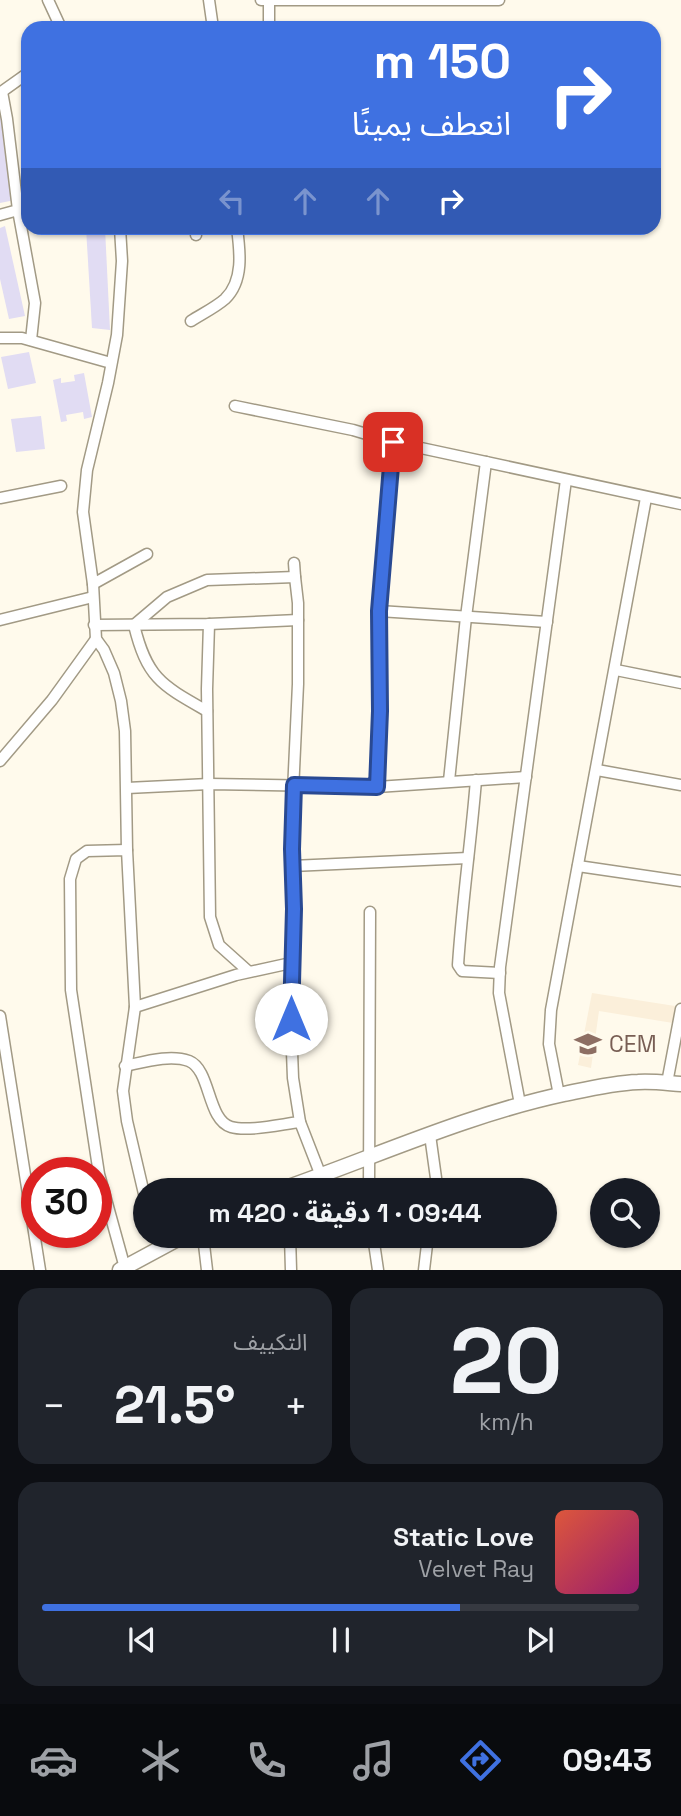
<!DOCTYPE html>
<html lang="ar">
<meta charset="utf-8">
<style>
body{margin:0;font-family:"Space Grotesk","Noto Sans Arabic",sans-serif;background:#20242c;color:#f1f3f6;direction:rtl;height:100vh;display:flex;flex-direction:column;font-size:26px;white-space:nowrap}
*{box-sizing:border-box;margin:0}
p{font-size:23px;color:#9ea1a6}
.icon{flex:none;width:38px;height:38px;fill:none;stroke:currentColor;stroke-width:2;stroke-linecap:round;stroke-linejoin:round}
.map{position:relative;height:1270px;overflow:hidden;direction:ltr}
.drawer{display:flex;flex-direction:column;gap:18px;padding:18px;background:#0d0f14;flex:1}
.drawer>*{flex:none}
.guide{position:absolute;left:21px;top:21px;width:640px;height:214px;border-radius:21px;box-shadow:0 2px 5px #0004;direction:rtl;background:#3f71e1;color:#fff;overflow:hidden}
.buttons{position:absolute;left:590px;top:1178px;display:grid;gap:14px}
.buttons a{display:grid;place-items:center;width:70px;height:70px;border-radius:50%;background:#171b24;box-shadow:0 2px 5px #0004;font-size:35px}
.speed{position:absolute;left:21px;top:1157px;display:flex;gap:14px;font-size:35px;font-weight:700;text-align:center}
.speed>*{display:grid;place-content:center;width:91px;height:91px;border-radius:50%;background:#171b24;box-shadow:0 2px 5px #0004;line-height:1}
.speed .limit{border:10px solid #d22;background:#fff;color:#111}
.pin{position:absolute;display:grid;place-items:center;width:60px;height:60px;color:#fff;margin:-30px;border-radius:14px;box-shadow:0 4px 10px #0006}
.me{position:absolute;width:77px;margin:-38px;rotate:0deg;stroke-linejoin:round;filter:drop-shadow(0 0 5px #0008)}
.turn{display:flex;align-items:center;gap:24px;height:147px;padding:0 35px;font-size:32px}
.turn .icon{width:91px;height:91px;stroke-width:2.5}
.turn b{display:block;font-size:49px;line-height:60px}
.lanes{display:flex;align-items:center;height:66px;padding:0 35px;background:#0003;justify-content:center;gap:35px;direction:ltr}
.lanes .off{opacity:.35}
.big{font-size:52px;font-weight:700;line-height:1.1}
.drawer .card{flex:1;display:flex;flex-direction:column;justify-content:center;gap:10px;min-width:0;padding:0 24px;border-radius:21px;background:#20242c}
.drawer .dial{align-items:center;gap:0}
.dial b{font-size:91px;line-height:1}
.song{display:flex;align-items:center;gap:21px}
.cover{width:84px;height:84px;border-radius:10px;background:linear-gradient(135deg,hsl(10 70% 55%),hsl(320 70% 35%))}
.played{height:7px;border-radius:4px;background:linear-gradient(90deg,#3f71e1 70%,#363941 70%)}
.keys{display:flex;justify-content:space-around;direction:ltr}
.heat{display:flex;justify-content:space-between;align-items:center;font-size:38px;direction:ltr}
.drawer .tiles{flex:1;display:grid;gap:18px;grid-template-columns:1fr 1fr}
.card:last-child{grid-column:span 2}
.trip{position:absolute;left:133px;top:1178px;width:424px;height:70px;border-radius:35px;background:#171b24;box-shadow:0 2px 5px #0004;font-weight:700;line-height:70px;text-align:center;direction:rtl}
.menu{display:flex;height:112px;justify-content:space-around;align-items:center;background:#090b0e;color:#9ea1a6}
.menu .icon{width:49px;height:49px}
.menu .active{color:#3f71e1}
.menu b{font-size:32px;color:#f1f3f6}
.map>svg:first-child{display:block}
.education{fill:#fbefda}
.building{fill:#e1dcf3}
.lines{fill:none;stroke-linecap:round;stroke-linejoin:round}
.minor-casing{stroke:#a29a85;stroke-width:13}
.major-casing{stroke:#a29a85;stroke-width:17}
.minor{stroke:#fff;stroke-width:10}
.major{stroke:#fff;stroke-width:14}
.route-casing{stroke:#294992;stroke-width:18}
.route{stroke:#3f71e1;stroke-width:12}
.labels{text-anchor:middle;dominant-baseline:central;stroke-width:7;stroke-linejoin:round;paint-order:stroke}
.education-label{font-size:23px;fill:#785e54;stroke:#fffaec;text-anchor:start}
</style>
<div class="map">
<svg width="681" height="1270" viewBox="0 0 681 1270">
<rect width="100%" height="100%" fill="#fffaec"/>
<path class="education" d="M 592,993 L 675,1006 L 673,1023 L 599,1011 L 591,1068 L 578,1065 Z"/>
<g class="building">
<path d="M 0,107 L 15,200 L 0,203 Z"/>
<path d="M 5,226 L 25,316 L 9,319 L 0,279 L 0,228 Z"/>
<path d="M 86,228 L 105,228 L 110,330 L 92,328 Z"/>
<path d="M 29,352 L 36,383 L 8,389 L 1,357 Z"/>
<path d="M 84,373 L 92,417 L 84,419 L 83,412 L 66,415 L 67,421 L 61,422 L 53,380 L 61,378 L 61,383 L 75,381 L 74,375 Z"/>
<path d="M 41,416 L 45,449 L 16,452 L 11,419 Z"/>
</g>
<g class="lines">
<g class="minor-casing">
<g id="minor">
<path d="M 48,0 L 61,28"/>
<path d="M 209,0 L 213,28"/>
<path d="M 261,0 L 499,0"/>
<path d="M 269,1 L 269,28"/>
<path d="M 0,93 L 28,73"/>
<path d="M 18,210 L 35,303 L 31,340"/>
<path d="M 0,215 L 18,210 L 7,119 L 2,92"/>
<path d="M 120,228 L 122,261 L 117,335 L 108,383 L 87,470 L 83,512 L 93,584 L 96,639 L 104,650 L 114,673 L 121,701 L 125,731 L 127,850"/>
<path d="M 196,228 L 196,235"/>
<path d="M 191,321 C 202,314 216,307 225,299 C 244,281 240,251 237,228"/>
<path d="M 0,338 L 22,338 L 111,363"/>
<path d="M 235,406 L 353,430 L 393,442 L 681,504"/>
<path d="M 0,498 L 61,486"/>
<path d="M 294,563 L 295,577"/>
<path d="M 93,584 L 147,554"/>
<path d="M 379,611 L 547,622"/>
<path d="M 0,620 L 93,597"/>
<path d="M 209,624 L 207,689 L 210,917 L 219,945 L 248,971"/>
<path d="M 94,625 L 209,624 L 298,620"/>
<path d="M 616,670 L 681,683"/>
<path d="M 0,761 L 52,700 L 96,639"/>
<path d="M 597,770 L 681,785"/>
<path d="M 476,780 C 471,842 462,903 458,965 L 462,971 L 500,973"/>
<path d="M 449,781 L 466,617 L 486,462"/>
<path d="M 377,787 L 380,711 L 379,611 L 393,442"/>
<path d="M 127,788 L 209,784 L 377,787 L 526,777"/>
<path d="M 292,866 L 468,858"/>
<path d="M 578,866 L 681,881"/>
<path d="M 135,1007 L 236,975 L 291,963"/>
<path d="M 0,1016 L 40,1270"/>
<path d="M 125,1066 C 144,1062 170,1054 189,1061 C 211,1070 207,1120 231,1127 C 248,1132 282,1124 300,1122 L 293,1078 L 290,999 L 294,909 L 292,813 L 298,684 L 298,603 L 295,577 L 207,580 L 167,597 L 134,625 C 147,678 161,685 207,711"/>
<path d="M 667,1083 L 681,1009"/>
<path d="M 559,1095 L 549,1044 L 551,1010 L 646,498"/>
<path d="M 520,1104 L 499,993 L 500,967 L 566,480"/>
<path d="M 300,1122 L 321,1176"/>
<path d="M 430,1135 L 436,1178 L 434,1190"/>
<path d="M 369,1190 L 370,912"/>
<path d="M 203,1236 L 207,1270"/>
<path d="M 290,1236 L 291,1270"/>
<path d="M 373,1236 L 378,1270"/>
<path d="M 125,1268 L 99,1174 L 71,990 L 70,879 L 76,859 L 87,851 L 127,850 L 135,1007 L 123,1091 L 127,1121 L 145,1198"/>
<path d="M 424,1270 L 428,1236"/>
</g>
</g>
<g class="major-casing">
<g id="major">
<path d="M 280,1190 C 375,1157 466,1115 564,1094 C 588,1089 613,1083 638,1082 C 652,1081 667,1083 681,1084"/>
<path d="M 120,1270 L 183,1236"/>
</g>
</g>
<use href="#minor" class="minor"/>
<use href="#major" class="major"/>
</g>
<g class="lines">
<g class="route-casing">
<path id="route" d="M 291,1019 L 294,909 L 292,849 L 294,785 L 377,787 L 380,711 L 379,611 L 393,442"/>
</g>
<use href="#route" class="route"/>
</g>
<defs>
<g id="school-bare" transform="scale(2.1)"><path d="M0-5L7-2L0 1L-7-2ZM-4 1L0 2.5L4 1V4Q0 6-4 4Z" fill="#8d6e63" stroke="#fffaec" stroke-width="2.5" paint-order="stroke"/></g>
</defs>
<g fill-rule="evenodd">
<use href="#school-bare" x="588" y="1044"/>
</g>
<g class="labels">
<g class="education-label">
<text x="609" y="1044">CEM</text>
</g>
</g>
</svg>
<div class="buttons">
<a><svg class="icon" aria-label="search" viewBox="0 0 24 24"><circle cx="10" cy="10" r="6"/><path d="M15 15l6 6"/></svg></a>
</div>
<div class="speed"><div class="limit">30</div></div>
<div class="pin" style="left:393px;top:442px;background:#d93025"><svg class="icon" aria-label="arrive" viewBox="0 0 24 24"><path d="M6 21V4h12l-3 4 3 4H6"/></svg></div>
<svg class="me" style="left:291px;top:1019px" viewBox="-20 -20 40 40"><circle r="19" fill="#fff"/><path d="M0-13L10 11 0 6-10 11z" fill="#3f71e1"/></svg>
<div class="trip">09:44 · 1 دقيقة · 420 m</div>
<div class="guide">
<div class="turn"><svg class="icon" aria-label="right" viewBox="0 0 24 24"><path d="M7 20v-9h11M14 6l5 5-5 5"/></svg><div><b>150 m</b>انعطف يمينًا</div></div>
<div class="lanes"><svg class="icon off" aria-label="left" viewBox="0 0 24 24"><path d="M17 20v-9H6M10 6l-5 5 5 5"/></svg><svg class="icon off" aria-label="ahead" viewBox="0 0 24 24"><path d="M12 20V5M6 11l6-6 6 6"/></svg><svg class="icon off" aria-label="ahead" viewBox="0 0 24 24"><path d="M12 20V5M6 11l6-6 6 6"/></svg><svg class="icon" aria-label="right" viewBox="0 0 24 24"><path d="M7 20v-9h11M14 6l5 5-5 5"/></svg></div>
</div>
</div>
<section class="drawer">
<div class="tiles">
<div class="card dial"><b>20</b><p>km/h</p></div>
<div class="card"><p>التكييف</p>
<div class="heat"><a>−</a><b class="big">21.5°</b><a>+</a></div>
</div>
<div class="card">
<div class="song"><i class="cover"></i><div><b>Static Love</b><p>Velvet Ray</p></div></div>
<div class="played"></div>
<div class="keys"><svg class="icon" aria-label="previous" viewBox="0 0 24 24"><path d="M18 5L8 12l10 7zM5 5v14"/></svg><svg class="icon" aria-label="pause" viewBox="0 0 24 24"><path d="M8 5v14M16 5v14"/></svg><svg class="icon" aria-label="next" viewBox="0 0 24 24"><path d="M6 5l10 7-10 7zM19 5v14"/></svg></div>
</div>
</div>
</section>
<nav class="menu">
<b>09:43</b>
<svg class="icon active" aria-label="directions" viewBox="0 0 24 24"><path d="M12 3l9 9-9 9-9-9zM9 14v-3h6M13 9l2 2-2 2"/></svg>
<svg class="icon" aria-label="music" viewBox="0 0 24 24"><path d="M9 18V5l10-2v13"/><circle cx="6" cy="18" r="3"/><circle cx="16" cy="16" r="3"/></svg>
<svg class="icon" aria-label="phone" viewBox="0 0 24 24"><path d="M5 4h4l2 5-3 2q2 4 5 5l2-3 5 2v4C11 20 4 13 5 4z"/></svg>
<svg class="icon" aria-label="climate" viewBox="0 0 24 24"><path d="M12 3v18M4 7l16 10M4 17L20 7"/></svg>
<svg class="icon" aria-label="car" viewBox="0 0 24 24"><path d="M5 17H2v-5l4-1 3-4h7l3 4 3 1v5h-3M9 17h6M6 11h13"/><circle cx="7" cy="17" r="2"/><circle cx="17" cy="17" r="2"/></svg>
</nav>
